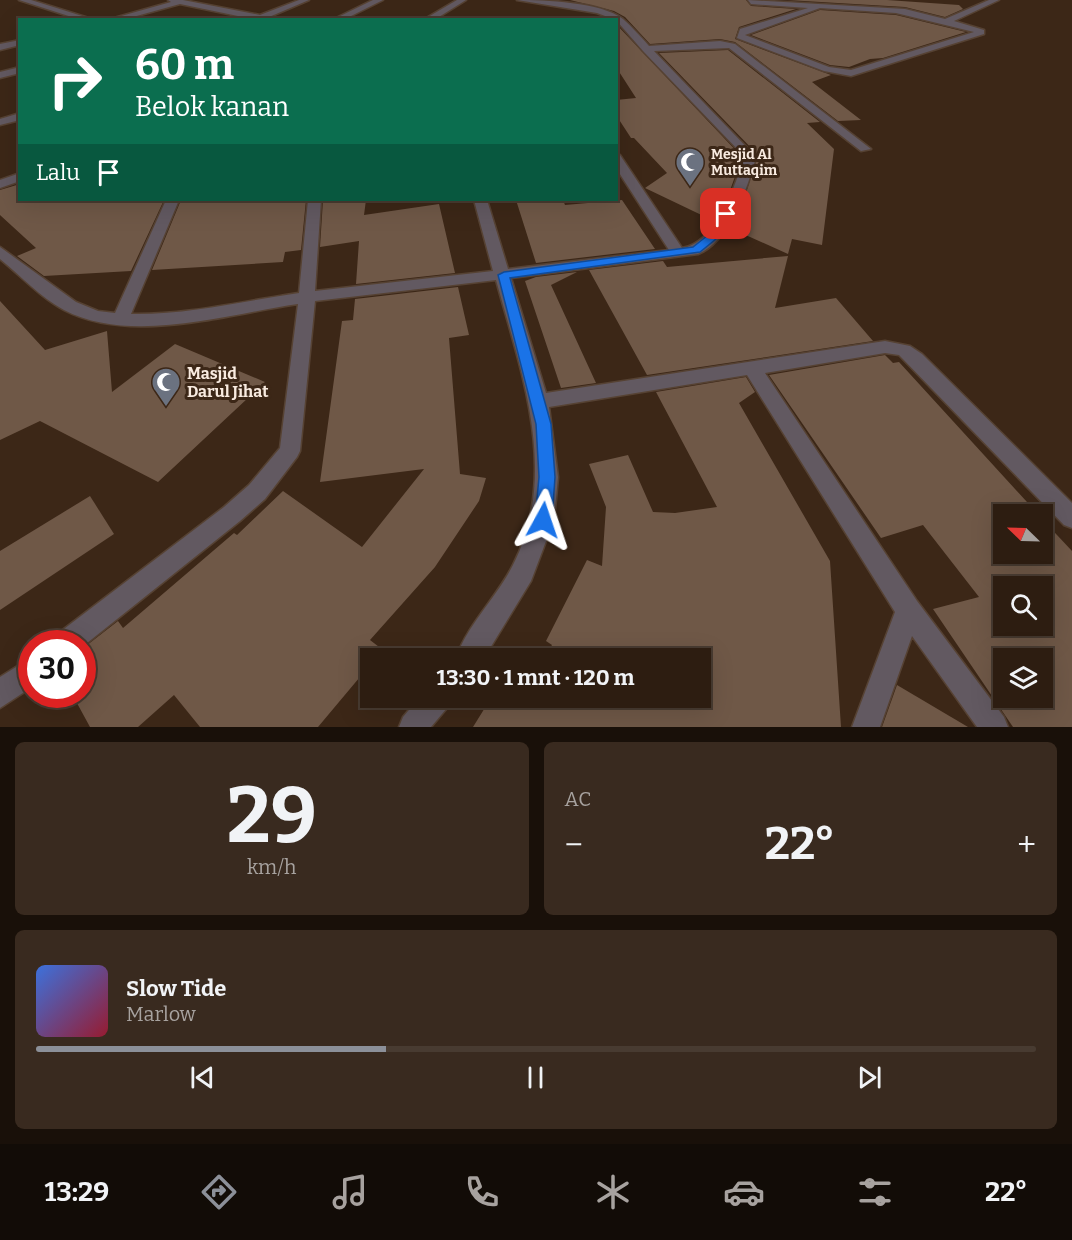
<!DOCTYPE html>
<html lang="id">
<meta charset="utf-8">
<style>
body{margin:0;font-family:Bitter,serif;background:#392a1f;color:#f1f3f6;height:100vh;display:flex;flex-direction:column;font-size:22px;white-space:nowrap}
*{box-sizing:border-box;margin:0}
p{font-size:20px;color:#a7a29f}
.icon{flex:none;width:33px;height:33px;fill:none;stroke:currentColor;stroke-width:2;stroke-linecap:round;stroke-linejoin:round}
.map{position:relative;height:727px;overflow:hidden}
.panel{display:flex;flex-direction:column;gap:15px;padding:15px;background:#191009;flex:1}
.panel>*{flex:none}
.top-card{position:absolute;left:18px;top:18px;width:600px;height:183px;border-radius:0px;box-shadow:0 6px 24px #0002,0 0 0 2px #483b31;background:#0b6e4f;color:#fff;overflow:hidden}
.needle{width:39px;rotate:293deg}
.tools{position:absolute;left:993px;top:504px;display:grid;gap:12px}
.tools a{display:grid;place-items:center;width:60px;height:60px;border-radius:0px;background:#2d1d11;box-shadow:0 6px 24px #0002,0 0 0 2px #483b31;font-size:30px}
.speed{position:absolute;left:18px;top:630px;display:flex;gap:12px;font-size:30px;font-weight:700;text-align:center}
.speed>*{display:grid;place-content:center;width:78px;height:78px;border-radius:50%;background:#2d1d11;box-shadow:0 6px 24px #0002,0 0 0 2px #483b31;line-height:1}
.speed .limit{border:9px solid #d22;background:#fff;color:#111}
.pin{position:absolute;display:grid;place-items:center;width:51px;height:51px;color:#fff;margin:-26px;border-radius:12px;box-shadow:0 3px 9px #0006}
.me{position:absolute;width:66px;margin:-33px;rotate:5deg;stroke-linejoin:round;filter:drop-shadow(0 0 4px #0008)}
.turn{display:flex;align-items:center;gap:21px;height:126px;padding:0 18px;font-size:27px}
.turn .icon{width:78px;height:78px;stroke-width:2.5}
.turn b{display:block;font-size:42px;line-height:51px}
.then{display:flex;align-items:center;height:57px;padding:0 18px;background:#0003;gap:12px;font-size:22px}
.big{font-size:45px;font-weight:700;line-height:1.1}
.panel .widget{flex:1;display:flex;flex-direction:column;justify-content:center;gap:9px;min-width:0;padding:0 21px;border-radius:9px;background:#392a1f}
.panel .dial{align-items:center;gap:0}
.dial b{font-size:78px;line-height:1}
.song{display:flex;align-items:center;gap:18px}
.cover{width:72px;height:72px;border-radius:9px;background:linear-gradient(135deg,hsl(220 70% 55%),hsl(350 70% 35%))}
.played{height:6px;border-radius:3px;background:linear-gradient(90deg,#8c9099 35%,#483b31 35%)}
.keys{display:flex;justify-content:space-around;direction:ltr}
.heat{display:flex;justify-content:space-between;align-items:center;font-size:33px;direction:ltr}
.panel .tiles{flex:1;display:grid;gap:15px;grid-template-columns:1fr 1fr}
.widget:last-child{grid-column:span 2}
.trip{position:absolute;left:360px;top:648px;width:351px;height:60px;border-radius:0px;background:#2d1d11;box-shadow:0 6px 24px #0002,0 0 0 2px #483b31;font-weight:700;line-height:60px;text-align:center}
.tab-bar{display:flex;height:96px;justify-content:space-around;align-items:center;background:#120c07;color:#a7a29f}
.tab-bar .icon{width:42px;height:42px}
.tab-bar .current{color:#8c9099}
.tab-bar b{font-size:27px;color:#f1f3f6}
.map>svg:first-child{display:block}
.building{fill:#6f5847;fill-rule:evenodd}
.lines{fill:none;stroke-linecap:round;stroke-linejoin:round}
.street-casing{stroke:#564233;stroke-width:3}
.street{fill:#625961;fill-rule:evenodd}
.route{fill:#1a73e8;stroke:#114b97;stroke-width:1.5}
.labels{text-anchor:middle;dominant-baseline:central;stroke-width:6;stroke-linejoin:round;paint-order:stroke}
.far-poi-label{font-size:14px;font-weight:bold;fill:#f9ebe0;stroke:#3c2717;text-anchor:start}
.poi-label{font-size:16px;font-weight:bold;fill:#f9ebe0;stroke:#3c2717;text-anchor:start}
</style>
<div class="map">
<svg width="1072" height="727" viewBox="0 0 1072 727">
<rect width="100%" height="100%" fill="#3c2717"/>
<g class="building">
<path d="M 570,0 L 746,0 L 751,6 L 796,9 L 739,27 L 735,39 L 831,75 L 812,82 L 861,120 L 838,121 L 735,42 L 720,39 L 650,44 L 625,17 L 614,11 Z"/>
<path d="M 787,0 L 887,0 L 959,5 L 963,9 L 945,17 L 905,7 Z"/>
<path d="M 820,10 L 896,15 L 966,32 L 883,58 L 870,59 L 849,67 L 830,65 L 751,35 Z"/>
<path d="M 616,24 L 742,157 L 728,196 L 714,221 L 645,188 L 667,173 L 634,138 L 631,138 L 616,115 L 616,100 L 636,98 L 616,67 Z"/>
<path d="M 728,50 L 820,122 L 807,123 L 834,149 L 822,245 L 792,239 L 788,254 L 730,228 L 744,199 L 758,155 L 659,53 Z"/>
<path d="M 20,184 L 20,200 L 164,200 L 131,271 L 44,276 L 17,256 L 36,248 L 0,215 L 0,190 Z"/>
<path d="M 181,200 L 306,200 L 301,250 L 285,252 L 283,262 L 152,270 Z"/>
<path d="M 323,200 L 366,200 L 364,215 L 439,204 L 455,273 L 356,284 L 359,241 L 320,247 Z"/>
<path d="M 516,200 L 563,200 L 565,205 L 622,200 L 655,249 L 536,263 Z"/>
<path d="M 788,256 L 775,308 L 836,298 L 873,341 L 647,375 L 589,270 L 663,261 L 667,267 Z"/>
<path d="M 577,272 L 551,285 L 596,383 L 561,388 L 525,281 L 536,277 Z"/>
<path d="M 458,287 L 469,335 L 449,338 L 460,474 L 486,478 L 479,501 L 435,567 L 370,640 L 383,650 L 376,658 L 370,658 L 370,665 L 318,727 L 200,727 L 174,695 L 138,727 L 90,727 L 72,694 L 82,694 L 82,649 L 118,621 L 123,628 L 234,533 L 237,535 L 283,491 L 362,547 L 424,469 L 320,482 L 342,321 L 353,320 L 355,299 Z"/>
<path d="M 0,301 L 45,350 L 107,331 L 112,392 L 175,344 L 265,382 L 158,482 L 40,421 L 0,440 Z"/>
<path d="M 885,355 L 893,363 L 899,362 L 1038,514 L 1004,514 L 1004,554 L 1042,554 L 1042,519 L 1072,551 L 1072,727 L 1013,727 L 933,609 L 979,597 L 923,525 L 881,538 L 769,375 ZM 1004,586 L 1042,586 L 1042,626 L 1004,626 ZM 1004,658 L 1042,658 L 1042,698 L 1004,698 Z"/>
<path d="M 746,377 L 755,392 L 739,403 L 830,561 L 841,727 L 473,727 L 491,698 L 700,698 L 700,658 L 544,658 L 552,645 L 546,641 L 587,560 L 602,566 L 606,507 L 589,464 L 628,455 L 653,512 L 675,513 L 717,507 L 656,392 Z"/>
<path d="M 90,496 L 114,534 L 0,610 L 0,551 Z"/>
<path d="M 897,685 L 968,727 L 882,727 Z"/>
</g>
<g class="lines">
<g class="street-casing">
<g id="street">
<path d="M 19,0 L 31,0 L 95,20 L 81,20 Z"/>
<path d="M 168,0 L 183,0 L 260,15 L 299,0 L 309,0 L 269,17 L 276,20 L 257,20 L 180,4 L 122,20 L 107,20 L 171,2 Z"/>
<path d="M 373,0 L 383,0 L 343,20 L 332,20 Z"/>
<path d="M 457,0 L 466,0 L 434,20 L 423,20 Z"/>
<path d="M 517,0 C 545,0 601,2 623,19 C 632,27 641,37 649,46 L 720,41 L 735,44 L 871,149 L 861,151 L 729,48 L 654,51 L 756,157 C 748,187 729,242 698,254 L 511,278 L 546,393 L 885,341 L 910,346 L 922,354 L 1072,503 L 1072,528 L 1064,525 L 899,355 L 885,353 L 765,373 L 917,601 L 1004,717 L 1008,727 L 977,727 L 912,636 L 880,727 L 852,727 L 895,612 L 747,375 L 549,407 L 558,477 L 554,520 L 531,581 L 484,658 L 456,658 C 467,625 497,597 513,565 C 560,473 521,372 496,280 L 315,301 L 300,451 L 297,457 L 265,499 L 240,521 L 82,647 L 82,644 L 52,644 L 56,635 L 224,507 L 249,485 L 280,448 L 298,304 C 228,314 131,345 64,310 C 40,297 21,276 0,259 L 0,247 L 76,302 L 98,311 L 115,313 L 166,200 L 179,200 L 131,314 C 188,315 243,301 299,293 L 308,200 L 321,200 L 315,291 L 493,271 L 474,200 L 487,200 L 508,269 L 669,250 L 616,168 L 616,155 L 620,155 L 682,248 C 715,244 736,185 744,157 L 742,154 L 643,51 L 616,20 L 597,13 Z"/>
<path d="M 748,0 L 905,9 L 945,19 L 989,0 L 999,0 L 954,21 L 984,30 L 984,34 L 851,76 L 824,71 L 737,38 L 740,29 L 808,8 L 751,4 ZM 820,8 L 896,13 L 974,32 L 851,70 L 829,67 L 745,35 Z"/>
<path d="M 20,40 L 20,45 L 0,50 L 0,44 Z"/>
<path d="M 20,67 L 20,73 L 0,78 L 0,72 Z"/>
<path d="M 20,113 L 20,120 L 0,125 L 0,119 Z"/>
<path d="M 20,173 L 20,181 L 0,188 L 0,180 Z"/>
<path d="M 32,657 L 32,687 L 0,708 L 0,677 Z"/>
<path d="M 419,698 L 451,698 L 447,708 L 431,727 L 399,727 L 403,717 Z"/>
</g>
</g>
<use href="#street" class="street"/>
</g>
<path class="route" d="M 726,211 L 731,214 L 716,239 L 700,252 L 510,278 L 551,424 L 555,477 L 552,520 L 549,525 L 543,528 L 537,525 L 535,520 L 539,477 L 536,424 L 498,275 L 504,272 L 693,247 L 708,235 L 722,212 Z"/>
<defs>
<g id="mosque-pin" transform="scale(1.5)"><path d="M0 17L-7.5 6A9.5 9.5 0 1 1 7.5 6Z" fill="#6b7280" stroke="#3c2717"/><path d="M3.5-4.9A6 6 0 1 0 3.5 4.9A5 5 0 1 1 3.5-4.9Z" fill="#fff"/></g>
</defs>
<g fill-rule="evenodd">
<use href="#mosque-pin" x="690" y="162"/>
<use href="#mosque-pin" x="166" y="382"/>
</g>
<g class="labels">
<g class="far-poi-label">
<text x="711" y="154">Mesjid Al<tspan x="711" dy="16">Muttaqim</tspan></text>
</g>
<g class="poi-label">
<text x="187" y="373">Masjid<tspan x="187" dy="18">Darul Jihat</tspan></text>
</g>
</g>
</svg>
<div class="tools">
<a><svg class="needle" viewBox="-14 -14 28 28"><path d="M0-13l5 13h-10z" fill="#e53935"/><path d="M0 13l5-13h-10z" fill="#a7a29f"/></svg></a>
<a><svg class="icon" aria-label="search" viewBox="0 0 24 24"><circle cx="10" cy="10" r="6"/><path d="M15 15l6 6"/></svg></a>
<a><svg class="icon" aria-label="layers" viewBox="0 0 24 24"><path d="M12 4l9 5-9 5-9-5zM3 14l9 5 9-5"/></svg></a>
</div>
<div class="speed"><div class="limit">30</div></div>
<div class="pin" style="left:726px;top:214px;background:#d93025"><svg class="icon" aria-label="arrive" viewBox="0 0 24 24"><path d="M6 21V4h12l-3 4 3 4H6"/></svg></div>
<svg class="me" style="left:543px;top:520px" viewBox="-20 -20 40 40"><path d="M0-17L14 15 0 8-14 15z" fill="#1a73e8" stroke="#fff" stroke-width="4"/></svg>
<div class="trip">13:30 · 1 mnt · 120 m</div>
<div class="top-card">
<div class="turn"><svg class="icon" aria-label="right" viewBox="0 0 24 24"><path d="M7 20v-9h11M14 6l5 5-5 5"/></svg><div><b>60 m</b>Belok kanan</div></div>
<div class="then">Lalu<svg class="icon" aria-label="arrive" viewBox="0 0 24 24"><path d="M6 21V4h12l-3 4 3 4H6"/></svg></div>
</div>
</div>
<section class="panel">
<div class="tiles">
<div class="widget dial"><b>29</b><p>km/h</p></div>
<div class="widget"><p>AC</p>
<div class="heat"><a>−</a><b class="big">22°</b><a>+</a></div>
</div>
<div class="widget">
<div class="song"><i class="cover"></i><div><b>Slow Tide</b><p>Marlow</p></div></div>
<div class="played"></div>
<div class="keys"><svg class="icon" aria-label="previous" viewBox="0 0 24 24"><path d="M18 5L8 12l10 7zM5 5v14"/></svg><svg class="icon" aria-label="pause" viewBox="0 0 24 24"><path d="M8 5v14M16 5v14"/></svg><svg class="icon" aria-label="next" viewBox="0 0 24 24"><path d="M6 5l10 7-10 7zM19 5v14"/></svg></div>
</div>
</div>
</section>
<nav class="tab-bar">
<b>13:29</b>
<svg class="icon current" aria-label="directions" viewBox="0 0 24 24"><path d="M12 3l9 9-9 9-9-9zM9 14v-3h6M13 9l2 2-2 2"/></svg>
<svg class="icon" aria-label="music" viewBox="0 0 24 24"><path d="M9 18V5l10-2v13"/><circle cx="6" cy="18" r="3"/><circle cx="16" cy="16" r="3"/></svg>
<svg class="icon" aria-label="phone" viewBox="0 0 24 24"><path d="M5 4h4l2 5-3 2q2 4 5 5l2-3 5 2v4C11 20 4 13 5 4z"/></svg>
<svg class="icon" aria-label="climate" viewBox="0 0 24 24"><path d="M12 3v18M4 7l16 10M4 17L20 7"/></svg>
<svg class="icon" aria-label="car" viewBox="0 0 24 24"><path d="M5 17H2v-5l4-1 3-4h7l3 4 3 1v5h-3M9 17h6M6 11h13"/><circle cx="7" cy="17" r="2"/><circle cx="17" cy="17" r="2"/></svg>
<svg class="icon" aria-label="filters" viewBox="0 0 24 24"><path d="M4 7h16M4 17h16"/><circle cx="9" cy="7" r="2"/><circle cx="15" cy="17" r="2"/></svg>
<b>22°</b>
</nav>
